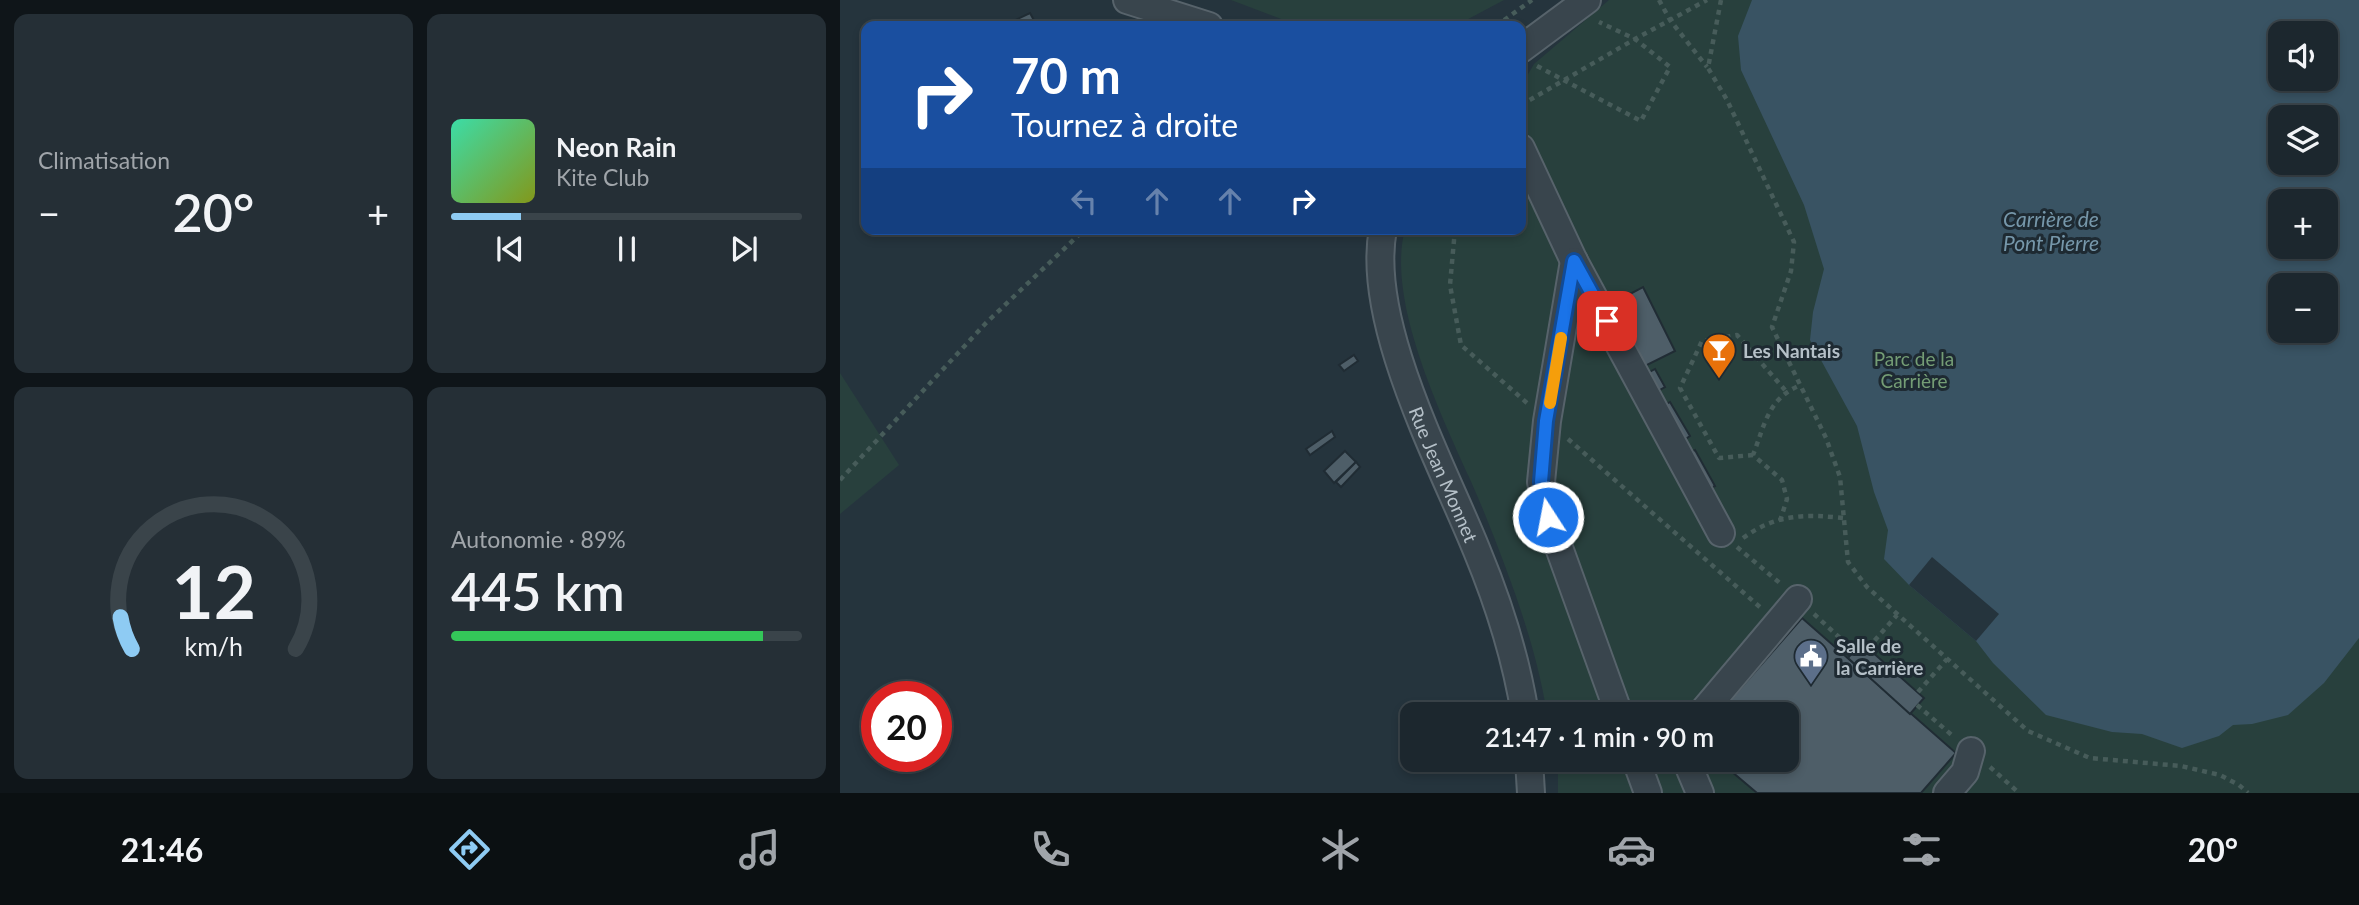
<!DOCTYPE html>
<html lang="fr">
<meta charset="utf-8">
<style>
body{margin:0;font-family:Lato,sans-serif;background:#252f36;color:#f1f3f6;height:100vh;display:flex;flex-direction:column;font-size:26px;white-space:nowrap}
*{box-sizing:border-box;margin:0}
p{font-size:23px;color:#a0a5aa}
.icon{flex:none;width:38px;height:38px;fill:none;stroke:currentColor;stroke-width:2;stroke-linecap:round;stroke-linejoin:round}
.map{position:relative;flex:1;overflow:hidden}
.details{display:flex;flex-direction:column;gap:14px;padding:14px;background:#0f1519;width:840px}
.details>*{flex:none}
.guide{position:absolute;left:21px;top:21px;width:665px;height:214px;border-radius:14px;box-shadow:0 4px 10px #0003,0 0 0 2px #3a444a;background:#1a4fa0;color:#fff;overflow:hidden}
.buttons{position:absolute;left:1428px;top:21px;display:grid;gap:14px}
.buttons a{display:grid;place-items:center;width:70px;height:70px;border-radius:14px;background:#1c272e;box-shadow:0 4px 10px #0003,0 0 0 2px #3a444a;font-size:35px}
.speed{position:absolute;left:21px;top:681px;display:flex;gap:14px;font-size:35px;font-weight:700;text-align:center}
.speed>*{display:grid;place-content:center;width:91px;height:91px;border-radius:50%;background:#1c272e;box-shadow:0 4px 10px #0003,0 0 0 2px #3a444a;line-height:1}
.speed .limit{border:10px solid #d22;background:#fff;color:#111}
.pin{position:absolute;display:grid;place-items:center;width:60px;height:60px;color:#fff;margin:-30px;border-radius:14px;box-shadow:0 4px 10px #0006}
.me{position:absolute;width:77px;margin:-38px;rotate:349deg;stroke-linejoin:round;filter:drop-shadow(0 0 5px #0008)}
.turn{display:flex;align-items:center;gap:24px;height:147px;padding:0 35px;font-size:32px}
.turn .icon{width:91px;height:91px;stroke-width:2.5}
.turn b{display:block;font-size:49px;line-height:60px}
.lanes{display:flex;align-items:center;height:66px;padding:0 35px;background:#0003;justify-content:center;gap:35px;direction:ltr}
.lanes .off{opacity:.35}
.big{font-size:52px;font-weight:600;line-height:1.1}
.details .widget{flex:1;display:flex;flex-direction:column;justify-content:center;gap:10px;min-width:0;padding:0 24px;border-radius:14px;background:#252f36}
.details .dial{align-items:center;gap:0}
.dial svg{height:182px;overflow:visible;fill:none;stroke:#3a444a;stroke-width:7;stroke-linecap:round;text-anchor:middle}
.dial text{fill:#f1f3f6;stroke:none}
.song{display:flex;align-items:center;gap:21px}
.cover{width:84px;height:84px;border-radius:10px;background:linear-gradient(135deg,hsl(160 70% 55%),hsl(70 70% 35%))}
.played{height:7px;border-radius:4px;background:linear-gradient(90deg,#8ecbf3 20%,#3a444a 20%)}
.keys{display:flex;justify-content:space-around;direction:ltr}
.heat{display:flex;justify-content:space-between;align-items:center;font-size:38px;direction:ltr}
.charge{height:10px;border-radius:5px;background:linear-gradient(90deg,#34c759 89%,#3a444a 0)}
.details .tiles{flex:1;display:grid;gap:14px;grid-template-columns:repeat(2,1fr)}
.trip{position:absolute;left:560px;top:702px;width:399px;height:70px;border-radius:14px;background:#1c272e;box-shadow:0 4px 10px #0003,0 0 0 2px #3a444a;font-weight:600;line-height:70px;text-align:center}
.dock{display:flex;height:112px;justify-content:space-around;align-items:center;background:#0b1012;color:#a0a5aa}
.dock .icon{width:49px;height:49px}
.dock .selected{color:#8ecbf3}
.dock b{font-size:32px;color:#f1f3f6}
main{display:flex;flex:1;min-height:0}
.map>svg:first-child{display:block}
.green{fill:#28403d;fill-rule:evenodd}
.water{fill:#395363;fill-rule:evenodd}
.pier{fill:#25343d}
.building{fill:#4e5e68;stroke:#202c34;stroke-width:2}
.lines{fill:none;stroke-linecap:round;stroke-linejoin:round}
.minor-casing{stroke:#57636b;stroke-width:30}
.path{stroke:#475c5a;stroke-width:4.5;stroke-dasharray:5 5;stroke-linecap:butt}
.minor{stroke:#39454d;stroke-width:26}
.route-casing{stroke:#114b97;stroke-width:18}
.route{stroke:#1a73e8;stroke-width:12}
.slow{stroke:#f59e0b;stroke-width:12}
.labels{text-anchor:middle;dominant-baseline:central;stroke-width:6;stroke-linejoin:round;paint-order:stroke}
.poi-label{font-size:19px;font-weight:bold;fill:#b5c0c8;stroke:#1e2a32;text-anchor:start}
.park-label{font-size:19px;fill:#749d75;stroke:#1e2a32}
.street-label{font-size:19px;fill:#b5c0c8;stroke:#1e2a32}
.water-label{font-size:21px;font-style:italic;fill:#7697aa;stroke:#1e2a32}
</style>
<main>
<section class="details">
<div class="tiles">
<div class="widget"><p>Climatisation</p>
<div class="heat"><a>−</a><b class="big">20°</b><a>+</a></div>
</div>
<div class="widget">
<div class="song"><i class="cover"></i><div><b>Neon Rain</b><p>Kite Club</p></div></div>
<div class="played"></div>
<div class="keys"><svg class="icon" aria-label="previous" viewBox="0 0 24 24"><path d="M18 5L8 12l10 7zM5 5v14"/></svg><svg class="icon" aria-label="pause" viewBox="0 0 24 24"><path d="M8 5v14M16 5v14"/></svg><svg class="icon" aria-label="next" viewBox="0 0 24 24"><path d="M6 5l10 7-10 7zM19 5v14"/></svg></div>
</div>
<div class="widget dial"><svg viewBox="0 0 100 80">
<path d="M14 69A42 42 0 1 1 86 69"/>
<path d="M14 69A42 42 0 0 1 9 55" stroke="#8ecbf3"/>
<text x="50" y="56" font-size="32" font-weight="700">12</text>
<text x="50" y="72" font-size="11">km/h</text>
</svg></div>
<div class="widget"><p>Autonomie · 89%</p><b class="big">445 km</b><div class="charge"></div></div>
</div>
</section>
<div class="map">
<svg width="1519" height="793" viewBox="0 0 1519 793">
<rect width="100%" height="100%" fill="#25343d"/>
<g class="green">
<path d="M 391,0 L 664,0 L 615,26 L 460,26 Z"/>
<path d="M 769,0 L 1519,0 L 1519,793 L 718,793 L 718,760 L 947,760 L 947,714 L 707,714 C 699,663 683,614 665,566 C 654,536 642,506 629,477 C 600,412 546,300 565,229 L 681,229 L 681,86 L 694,64 ZM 1440,33 L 1486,33 L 1486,79 L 1440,79 ZM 1440,117 L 1486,117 L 1486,163 L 1440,163 ZM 1440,201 L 1486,201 L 1486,247 L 1440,247 ZM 1440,285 L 1486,285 L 1486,331 L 1440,331 Z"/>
<path d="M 0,373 L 59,465 L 0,514 Z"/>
</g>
<path class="water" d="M 912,0 L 1519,0 L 1519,638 L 1484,683 L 1448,715 L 1412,724 L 1393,725 L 1379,736 L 1342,748 L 1302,734 L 1272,732 L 1206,715 L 1153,663 L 1136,641 L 1069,585 L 1044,559 L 1048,530 L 1034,492 L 1017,426 L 970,340 L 973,312 L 984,269 L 964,205 L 901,70 L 898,36 ZM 1440,33 L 1486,33 L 1486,79 L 1440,79 ZM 1440,117 L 1486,117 L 1486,163 L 1440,163 ZM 1440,201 L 1486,201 L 1486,247 L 1440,247 ZM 1440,285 L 1486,285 L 1486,331 L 1440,331 Z"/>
<path class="pier" d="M 1092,557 L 1159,614 L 1136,641 L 1069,585 Z"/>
<g class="building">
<path d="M 190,13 L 197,26 L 163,26 Z"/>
<path d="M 803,287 L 835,351 L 803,367 L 771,304 Z"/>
<path d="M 514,355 L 518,361 L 504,371 L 499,365 Z"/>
<path d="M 815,369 L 825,387 L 816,392 L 806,374 Z"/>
<path d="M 830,402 L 850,436 L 841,442 L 821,407 Z"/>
<path d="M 492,431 L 495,437 L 470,455 L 466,449 Z"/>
<path d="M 855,450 L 875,486 L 867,490 L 847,454 Z"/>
<path d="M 505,451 L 516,462 L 494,483 L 484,471 Z"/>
<path d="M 516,462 L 520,467 L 501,487 L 496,482 Z"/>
<path d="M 962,618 L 1116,753 L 1081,793 L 917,793 L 878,760 L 947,760 L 947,714 L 878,714 Z"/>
<path d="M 1021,642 L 1084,698 L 1070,714 L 1008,658 Z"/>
</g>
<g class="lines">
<g class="minor-casing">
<g id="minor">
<path d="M 287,0 L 369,26"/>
<path d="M 681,49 L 747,0"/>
<path d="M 681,148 L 734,261 L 881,533"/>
<path id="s1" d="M 543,229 C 525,323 602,464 637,551 C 659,604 676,658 685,714"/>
<path d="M 734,261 L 707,421 L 701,482 L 708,517 L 779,714"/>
<path d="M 861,714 L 958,599"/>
<path d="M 689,760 L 691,793"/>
<path d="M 796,760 L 808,793"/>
<path d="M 846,760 L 860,793"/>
<path d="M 1107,793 L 1125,772 L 1131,751"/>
</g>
</g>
<g class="path">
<path d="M 819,0 L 830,20 L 867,67"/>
<path d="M 881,0 L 868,68 L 887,100 L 954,242 L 951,271 L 932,327 L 986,438 L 1000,477 L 1008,562 L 1027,587 L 1188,731 L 1250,758 L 1341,766 L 1380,775 L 1399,785 L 1408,793"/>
<path d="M 656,26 L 692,0"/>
<path d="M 697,66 L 801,121 L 830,67 L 795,39 L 759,22"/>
<path d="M 681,105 L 795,39 L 867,0"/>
<path d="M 681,105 L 682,127"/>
<path d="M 615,229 L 610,285 L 621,345 L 687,403"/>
<path d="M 728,439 L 921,608"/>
<path d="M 913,455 L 879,458 L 840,388 L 862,341 L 897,335 L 945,390"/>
<path d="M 0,480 L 146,323 L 245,229"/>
<path d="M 940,521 L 947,499 L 942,480 L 913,455 C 925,424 928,398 961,385"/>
<path d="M 903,538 C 936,514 965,514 1003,518"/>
<path d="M 897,547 L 941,584"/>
<path d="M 974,614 L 1014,651"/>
<path d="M 1028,648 L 1057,615"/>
<path d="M 1078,692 L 1107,659"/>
<path d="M 1077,705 L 1114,737"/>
<path d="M 1150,767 L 1179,793"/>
</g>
<use href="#minor" class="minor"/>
</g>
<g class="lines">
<g class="route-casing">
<path id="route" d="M 708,517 L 701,482 L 706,421 L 734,261 L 767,321"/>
</g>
<use href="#route" class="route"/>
<path class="slow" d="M 710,403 L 721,338"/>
</g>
<defs>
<g id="bar-pin" transform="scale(1.75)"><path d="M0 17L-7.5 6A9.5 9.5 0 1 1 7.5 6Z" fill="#e8710a" stroke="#1e2a32"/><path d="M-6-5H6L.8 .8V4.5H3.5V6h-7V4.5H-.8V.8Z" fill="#fff"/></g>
<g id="civic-pin" transform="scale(1.75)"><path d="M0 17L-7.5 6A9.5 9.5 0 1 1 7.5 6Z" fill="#5c6f8a" stroke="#1e2a32"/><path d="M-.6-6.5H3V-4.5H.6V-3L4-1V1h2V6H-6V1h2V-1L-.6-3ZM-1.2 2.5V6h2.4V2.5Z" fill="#fff"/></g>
</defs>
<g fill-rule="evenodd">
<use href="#bar-pin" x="879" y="350"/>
<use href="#civic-pin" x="971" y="656"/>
</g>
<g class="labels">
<g class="poi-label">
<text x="903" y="350">Les Nantais</text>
<text x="996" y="645">Salle de<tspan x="996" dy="22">la Carrière</tspan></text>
</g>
<g class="park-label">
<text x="1074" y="358">Parc de la<tspan x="1074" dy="22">Carrière</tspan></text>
</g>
<g class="street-label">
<text stroke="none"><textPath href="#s1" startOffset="256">Rue Jean Monnet</textPath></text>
</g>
<g class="water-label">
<text x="1211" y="218">Carrière de<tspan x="1211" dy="24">Pont Pierre</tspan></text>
</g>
</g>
</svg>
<div class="buttons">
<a><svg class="icon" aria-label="sound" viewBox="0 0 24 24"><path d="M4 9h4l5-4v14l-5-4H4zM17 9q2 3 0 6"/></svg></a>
<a><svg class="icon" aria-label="layers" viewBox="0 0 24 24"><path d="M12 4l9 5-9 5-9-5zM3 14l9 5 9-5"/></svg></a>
<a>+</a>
<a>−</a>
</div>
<div class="speed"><div class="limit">20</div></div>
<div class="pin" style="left:767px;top:321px;background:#d93025"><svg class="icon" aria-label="arrive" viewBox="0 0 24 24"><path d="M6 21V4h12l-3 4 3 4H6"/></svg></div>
<svg class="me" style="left:708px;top:517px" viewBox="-20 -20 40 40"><circle r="17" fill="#1a73e8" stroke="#fff" stroke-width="3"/><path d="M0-11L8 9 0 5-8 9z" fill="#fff"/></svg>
<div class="trip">21:47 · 1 min · 90 m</div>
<div class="guide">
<div class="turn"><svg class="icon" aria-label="right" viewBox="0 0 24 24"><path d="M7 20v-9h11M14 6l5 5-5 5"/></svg><div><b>70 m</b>Tournez à droite</div></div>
<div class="lanes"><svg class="icon off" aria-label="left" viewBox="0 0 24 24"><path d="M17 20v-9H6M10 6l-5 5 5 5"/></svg><svg class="icon off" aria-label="ahead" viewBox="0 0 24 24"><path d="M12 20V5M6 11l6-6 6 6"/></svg><svg class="icon off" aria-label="ahead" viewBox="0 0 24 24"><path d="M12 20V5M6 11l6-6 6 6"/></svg><svg class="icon" aria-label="right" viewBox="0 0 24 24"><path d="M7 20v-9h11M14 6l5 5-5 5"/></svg></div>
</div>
</div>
</main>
<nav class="dock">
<b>21:46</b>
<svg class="icon selected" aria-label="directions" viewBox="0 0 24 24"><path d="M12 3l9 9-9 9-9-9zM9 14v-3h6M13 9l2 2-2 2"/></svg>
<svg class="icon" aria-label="music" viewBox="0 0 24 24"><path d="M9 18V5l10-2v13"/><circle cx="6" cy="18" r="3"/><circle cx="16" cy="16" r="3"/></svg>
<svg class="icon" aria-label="phone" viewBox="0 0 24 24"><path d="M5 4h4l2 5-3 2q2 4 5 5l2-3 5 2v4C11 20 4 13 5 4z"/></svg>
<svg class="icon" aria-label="climate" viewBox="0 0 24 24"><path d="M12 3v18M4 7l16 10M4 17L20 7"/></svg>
<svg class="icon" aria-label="car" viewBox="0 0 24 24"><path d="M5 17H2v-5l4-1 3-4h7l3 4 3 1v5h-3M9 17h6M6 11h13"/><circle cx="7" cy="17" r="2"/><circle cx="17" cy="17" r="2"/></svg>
<svg class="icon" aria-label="filters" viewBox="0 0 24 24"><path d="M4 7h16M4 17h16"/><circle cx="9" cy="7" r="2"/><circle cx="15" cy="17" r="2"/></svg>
<b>20°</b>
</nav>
